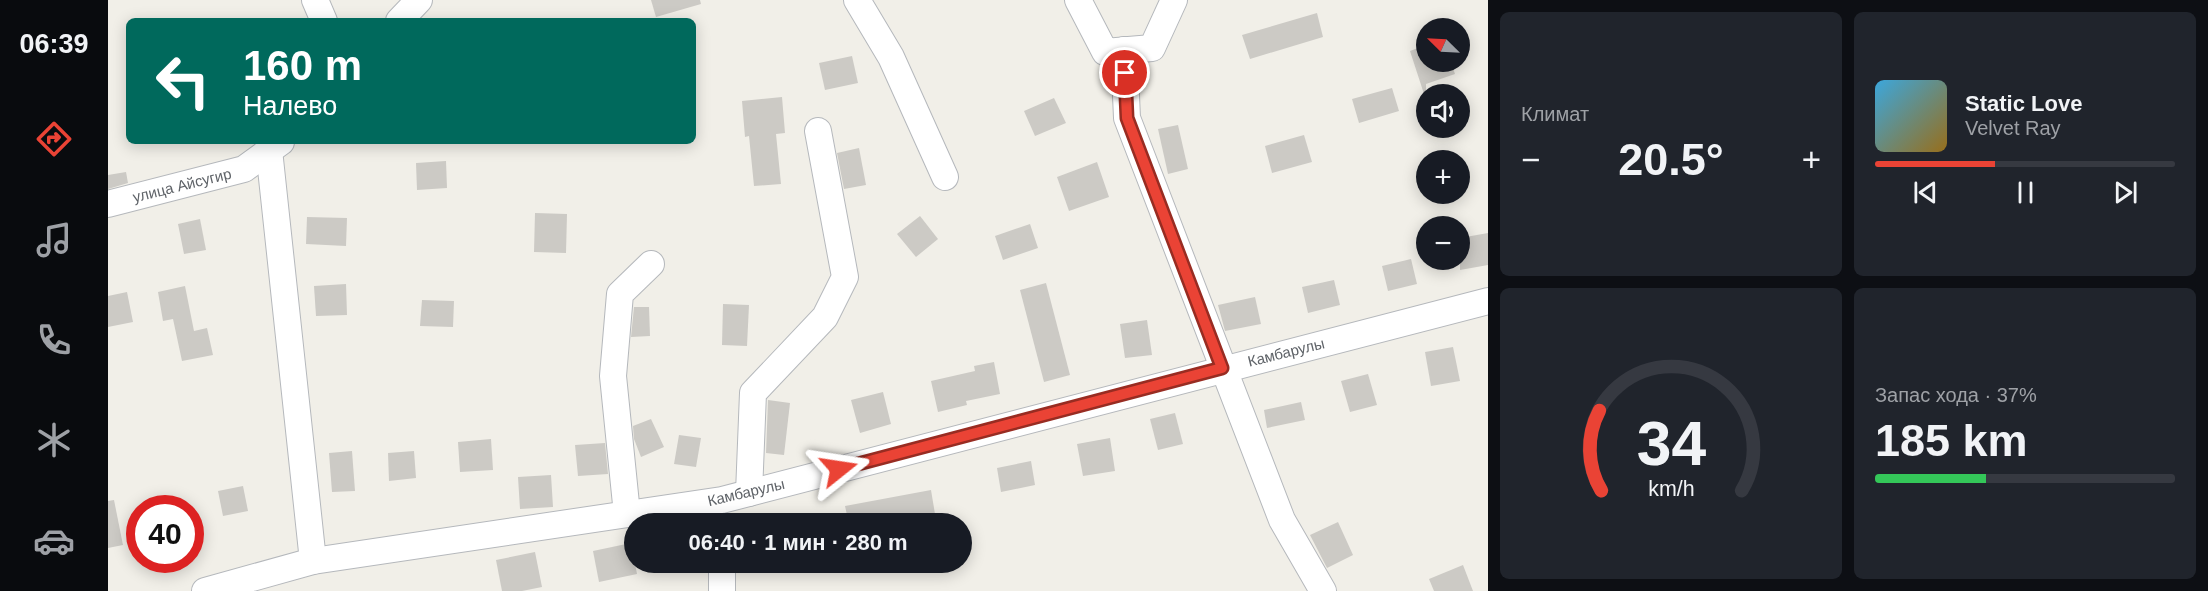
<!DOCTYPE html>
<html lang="ru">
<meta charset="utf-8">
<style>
body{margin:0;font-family:Helvetica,sans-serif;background:#20242c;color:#f1f3f6;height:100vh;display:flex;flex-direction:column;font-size:22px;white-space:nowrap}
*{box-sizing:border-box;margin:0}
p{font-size:20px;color:#9ea1a6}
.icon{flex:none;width:33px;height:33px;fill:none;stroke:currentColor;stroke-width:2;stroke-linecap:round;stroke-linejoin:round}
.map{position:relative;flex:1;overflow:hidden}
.panel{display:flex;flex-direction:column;gap:12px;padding:12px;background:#0d0f14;width:720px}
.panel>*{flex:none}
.banner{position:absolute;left:18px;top:18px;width:570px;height:126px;border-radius:9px;box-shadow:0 3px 15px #0003;background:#00695c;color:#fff;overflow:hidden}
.needle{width:39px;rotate:294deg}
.buttons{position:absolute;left:1308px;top:18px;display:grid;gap:12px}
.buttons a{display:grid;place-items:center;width:54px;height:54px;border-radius:50%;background:#171b24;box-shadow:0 3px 15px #0003;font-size:30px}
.speed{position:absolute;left:18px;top:495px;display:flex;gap:12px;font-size:30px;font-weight:700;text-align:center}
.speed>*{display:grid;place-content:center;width:78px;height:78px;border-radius:50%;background:#171b24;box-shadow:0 3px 15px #0003;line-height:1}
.speed .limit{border:9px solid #d22;background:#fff;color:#111}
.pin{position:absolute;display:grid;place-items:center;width:51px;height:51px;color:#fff;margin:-26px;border:3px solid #fff;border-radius:50%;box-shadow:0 2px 6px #0007}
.me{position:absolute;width:66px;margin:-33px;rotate:75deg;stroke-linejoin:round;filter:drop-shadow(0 0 4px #0008)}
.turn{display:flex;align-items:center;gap:21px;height:126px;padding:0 18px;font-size:27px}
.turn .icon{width:78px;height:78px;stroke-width:2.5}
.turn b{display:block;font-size:42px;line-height:51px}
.big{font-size:45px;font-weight:700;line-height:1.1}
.panel .widget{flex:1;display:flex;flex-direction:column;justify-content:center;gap:9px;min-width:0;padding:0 21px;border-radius:9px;background:#20242c}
.panel .dial{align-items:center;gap:0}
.dial svg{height:156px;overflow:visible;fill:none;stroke:#363941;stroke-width:7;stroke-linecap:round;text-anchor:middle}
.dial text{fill:#f1f3f6;stroke:none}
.song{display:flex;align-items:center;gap:18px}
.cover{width:72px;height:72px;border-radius:9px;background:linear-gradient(135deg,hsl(200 70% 55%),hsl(40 70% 35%))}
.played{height:6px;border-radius:3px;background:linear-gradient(90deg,#ea4335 40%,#363941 40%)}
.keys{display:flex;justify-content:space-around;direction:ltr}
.heat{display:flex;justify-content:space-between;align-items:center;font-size:33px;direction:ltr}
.charge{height:9px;border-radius:4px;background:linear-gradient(90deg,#34c759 37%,#363941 0)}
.panel .tiles{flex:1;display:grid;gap:12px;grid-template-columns:repeat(2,1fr)}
.trip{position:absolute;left:516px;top:513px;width:348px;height:60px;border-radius:30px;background:#171b24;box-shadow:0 3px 15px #0003;font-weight:700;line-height:60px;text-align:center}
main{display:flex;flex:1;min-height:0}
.tab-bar{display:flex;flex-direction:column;width:108px;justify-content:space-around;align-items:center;background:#090b0e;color:#9ea1a6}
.tab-bar .icon{width:42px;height:42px}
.tab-bar .selected{color:#ea4335}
.tab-bar b{font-size:27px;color:#f1f3f6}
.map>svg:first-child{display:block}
.building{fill:#cccac5}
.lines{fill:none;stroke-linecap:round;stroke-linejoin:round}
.minor-casing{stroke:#b5b8bc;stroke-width:28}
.minor{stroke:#fff;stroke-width:26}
.route-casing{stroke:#982c22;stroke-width:15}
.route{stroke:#ea4335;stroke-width:10}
.labels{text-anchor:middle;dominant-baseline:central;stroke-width:6;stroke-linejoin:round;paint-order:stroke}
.street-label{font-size:15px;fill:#5f6368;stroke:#fff}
</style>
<main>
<nav class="tab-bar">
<b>06:39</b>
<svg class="icon selected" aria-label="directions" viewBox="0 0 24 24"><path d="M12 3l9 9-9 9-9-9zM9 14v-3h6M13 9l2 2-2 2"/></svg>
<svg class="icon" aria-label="music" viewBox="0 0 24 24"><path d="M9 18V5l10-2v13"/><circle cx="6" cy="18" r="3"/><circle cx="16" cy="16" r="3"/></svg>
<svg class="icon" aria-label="phone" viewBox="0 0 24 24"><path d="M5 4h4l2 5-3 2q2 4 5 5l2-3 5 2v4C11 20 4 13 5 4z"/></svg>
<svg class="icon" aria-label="climate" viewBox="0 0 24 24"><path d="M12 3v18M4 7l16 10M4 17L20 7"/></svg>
<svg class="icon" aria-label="car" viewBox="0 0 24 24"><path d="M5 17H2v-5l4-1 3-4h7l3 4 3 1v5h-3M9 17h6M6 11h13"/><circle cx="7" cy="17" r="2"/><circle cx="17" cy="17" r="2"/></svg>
</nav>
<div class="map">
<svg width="1380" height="591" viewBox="0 0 1380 591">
<rect width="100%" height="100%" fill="#f1efe8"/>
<g class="building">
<path d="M 543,0 L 592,0 L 593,4 L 548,17 Z"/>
<path d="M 1209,13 L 1215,37 L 1142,59 L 1134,35 Z"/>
<path d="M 1318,45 L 1318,62 L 1343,62 L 1347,74 L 1318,84 L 1318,93 L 1316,94 L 1302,51 Z"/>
<path d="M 744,56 L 750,83 L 717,90 L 711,63 Z"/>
<path d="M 1284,88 L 1291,111 L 1251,123 L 1244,99 Z"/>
<path d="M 674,97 L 677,133 L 668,134 L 673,184 L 646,186 L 641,136 L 637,137 L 634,101 Z"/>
<path d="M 946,98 L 958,123 L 927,136 L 916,111 Z"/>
<path d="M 1070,125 L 1080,169 L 1060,174 L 1050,129 Z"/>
<path d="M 1196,135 L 1204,162 L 1164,173 L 1157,146 Z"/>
<path d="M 751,148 L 758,185 L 736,189 L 729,153 Z"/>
<path d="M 338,161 L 339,188 L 309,190 L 308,163 Z"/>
<path d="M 989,162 L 1001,197 L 961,211 L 949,177 Z"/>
<path d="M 18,172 L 20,183 L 0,189 L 0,175 Z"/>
<path d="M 427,213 L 459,214 L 458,253 L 426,252 Z"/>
<path d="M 812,216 L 830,239 L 808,257 L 789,234 Z"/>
<path d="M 199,217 L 239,218 L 238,246 L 198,244 Z"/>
<path d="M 92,219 L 98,250 L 76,254 L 70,224 Z"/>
<path d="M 922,224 L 930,248 L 895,260 L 887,236 Z"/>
<path d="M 1380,233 L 1380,265 L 1352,270 L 1352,238 Z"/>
<path d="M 1303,259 L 1309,284 L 1280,291 L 1274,266 Z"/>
<path d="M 1226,280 L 1232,305 L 1200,313 L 1194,287 Z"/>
<path d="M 938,283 L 962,375 L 936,382 L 912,290 Z"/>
<path d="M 238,284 L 239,315 L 208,316 L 206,286 Z"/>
<path d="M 77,286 L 86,331 L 99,328 L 105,355 L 74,361 L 65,319 L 55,321 L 50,292 Z"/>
<path d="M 19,292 L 25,322 L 0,327 L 0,296 Z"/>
<path d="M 1147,297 L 1153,324 L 1117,331 L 1110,305 Z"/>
<path d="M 314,300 L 346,301 L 345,327 L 312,326 Z"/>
<path d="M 615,304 L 641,305 L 639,346 L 614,345 Z"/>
<path d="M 526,307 L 541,307 L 542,336 L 523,337 Z"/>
<path d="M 1039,320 L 1044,355 L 1017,358 L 1012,324 Z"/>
<path d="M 1345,347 L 1352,381 L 1323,386 L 1317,352 Z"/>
<path d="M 886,362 L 892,394 L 858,401 L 859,405 L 830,412 L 823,381 L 867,371 L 866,366 Z"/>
<path d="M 1260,374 L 1269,405 L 1242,412 L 1233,381 Z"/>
<path d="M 775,392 L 783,424 L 752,433 L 743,400 Z"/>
<path d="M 660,400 L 682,403 L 676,455 L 658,453 Z"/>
<path d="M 1193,402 L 1197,420 L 1159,428 L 1156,410 Z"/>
<path d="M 1067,413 L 1075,444 L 1050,450 L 1042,419 Z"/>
<path d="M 543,419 L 556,447 L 533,457 L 526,439 L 525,426 Z"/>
<path d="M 571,435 L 593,438 L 588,467 L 566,464 Z"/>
<path d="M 1002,438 L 1007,471 L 975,476 L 969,444 Z"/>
<path d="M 383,439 L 385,470 L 352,472 L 350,442 Z"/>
<path d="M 497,443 L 500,474 L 470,476 L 467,445 Z"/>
<path d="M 244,451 L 247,491 L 224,492 L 221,453 Z"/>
<path d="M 306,451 L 308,478 L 281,481 L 280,453 Z"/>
<path d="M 923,461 L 927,485 L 893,492 L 889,468 Z"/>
<path d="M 443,475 L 445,507 L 412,509 L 410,477 Z"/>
<path d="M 135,486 L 140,511 L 115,516 L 110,491 Z"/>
<path d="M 823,490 L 827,514 L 785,522 L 784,518 L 758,524 L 741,524 L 737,506 Z"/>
<path d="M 6,500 L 15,545 L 0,548 L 0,501 Z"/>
<path d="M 1230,522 L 1245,555 L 1219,568 L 1202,535 Z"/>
<path d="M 523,543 L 529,574 L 491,582 L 485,551 Z"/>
<path d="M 427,552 L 434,587 L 414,591 L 394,591 L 388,560 Z"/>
<path d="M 1355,565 L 1365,591 L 1326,591 L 1321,579 Z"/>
</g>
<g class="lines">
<g class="minor-casing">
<g id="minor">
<path d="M 207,0 L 216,21"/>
<path d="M 749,0 L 783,57 L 837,177"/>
<path d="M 970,0 L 997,52 L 1044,48 L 1066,0"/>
<path d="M 291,21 L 311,0"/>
<path d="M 1016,50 L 1019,118 L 1174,520 L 1215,591"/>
<path d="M 161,150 L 205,561"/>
<path d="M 0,204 L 136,169 L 173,142"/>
<path d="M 641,493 L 645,393 L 717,317 L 737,277 L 710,131"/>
<path d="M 519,514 L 505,376 L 512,294 L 543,264"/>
<path d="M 97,591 L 205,561 L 614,500 L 1380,301"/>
<path d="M 614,591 L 614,562"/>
</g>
</g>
<use href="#minor" class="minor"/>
</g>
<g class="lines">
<g class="route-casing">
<path id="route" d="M 731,469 L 1114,368 L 1019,118 L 1017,73"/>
</g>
<use href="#route" class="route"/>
</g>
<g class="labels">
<g class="street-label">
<text transform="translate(74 185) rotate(-14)">улица Айсугир</text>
<text transform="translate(1178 352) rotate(-14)">Камбарулы</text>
<text transform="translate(638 492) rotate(-13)">Камбарулы</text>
</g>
</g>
</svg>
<div class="buttons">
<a><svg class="needle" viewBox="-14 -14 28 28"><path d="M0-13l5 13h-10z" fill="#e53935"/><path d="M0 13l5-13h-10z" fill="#9ea1a6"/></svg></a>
<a><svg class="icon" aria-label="sound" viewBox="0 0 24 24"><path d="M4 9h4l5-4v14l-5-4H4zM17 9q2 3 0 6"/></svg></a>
<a>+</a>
<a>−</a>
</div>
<div class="speed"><div class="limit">40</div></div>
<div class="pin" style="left:1017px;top:73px;background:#d93025"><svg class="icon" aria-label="arrive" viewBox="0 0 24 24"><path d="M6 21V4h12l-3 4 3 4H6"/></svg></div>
<svg class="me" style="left:731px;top:469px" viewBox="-20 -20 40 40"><path d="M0-17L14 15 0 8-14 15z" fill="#ea4335" stroke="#fff" stroke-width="4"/></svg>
<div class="trip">06:40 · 1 мин · 280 m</div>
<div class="banner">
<div class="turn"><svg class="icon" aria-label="left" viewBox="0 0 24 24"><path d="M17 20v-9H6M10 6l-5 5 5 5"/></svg><div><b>160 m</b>Налево</div></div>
</div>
</div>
<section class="panel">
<div class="tiles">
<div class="widget"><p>Климат</p>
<div class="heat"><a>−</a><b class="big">20.5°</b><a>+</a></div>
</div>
<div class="widget">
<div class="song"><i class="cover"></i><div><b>Static Love</b><p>Velvet Ray</p></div></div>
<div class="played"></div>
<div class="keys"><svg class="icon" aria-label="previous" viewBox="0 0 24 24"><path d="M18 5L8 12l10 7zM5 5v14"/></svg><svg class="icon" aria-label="pause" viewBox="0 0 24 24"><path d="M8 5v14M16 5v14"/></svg><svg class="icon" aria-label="next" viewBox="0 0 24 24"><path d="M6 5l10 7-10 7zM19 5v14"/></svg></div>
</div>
<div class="widget dial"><svg viewBox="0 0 100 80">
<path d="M14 69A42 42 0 1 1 86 69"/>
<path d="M14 69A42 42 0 0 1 13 28" stroke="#ea4335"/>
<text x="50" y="56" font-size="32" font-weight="700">34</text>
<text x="50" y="72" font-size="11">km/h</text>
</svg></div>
<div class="widget"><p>Запас хода · 37%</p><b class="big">185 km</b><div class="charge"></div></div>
</div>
</section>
</main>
